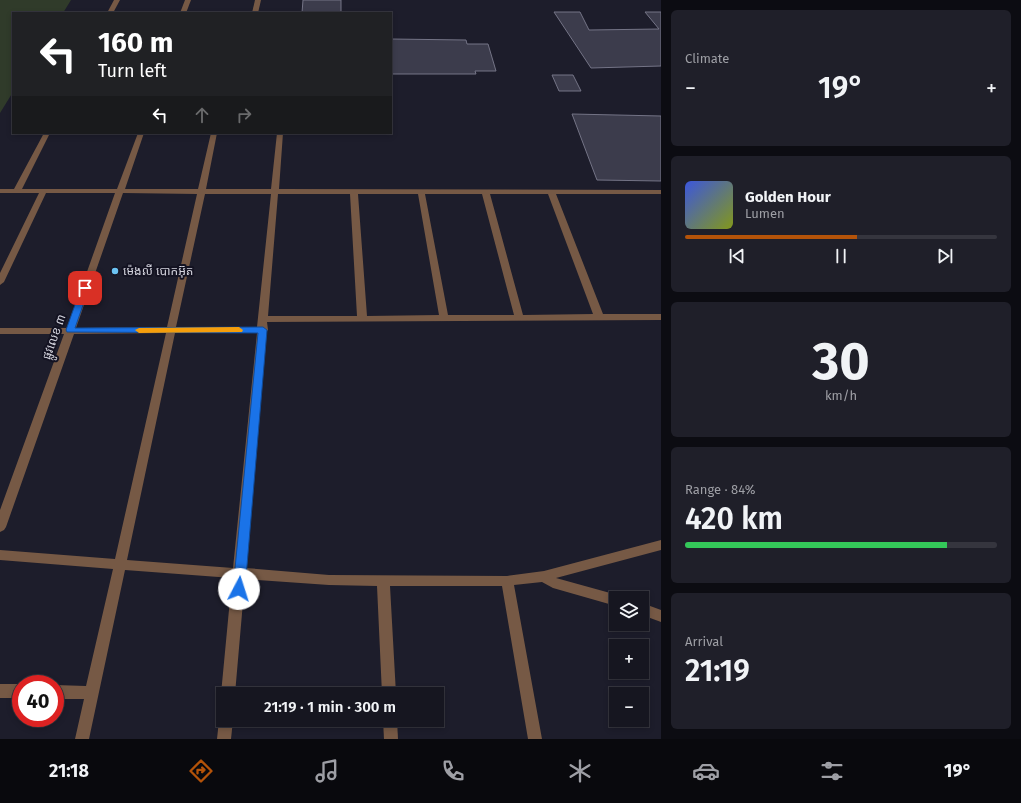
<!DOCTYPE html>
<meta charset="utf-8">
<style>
body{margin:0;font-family:"Fira Sans","Noto Sans Khmer",sans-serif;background:#1f1f29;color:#f1f3f6;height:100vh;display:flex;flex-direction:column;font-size:15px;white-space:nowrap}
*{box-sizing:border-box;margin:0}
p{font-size:13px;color:#9e9fa5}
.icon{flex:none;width:22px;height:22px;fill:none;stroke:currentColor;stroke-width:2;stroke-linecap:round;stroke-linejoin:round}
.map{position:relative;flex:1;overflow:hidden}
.drawer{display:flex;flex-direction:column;gap:10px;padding:10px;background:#0c0c12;width:360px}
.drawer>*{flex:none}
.top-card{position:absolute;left:12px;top:12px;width:380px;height:122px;border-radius:0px;box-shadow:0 2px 6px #0003,0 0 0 1px #35353e;background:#202124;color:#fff;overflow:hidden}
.controls{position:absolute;left:609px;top:591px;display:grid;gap:8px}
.controls a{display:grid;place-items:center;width:40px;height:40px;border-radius:0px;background:#161620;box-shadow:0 2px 6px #0003,0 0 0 1px #35353e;font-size:20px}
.speed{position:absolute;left:12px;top:675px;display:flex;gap:8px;font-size:20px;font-weight:700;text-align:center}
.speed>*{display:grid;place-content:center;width:52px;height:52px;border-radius:50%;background:#161620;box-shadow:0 2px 6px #0003,0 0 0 1px #35353e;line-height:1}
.speed .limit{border:6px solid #d22;background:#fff;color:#111}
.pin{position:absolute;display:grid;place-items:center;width:34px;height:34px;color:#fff;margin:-17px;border-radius:8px;box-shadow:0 2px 6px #0006}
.me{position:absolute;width:44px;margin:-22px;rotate:5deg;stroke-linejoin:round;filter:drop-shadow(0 0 3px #0008)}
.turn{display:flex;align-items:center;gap:14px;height:84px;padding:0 20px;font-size:18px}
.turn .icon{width:52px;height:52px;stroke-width:2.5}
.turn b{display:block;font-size:28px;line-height:34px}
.lanes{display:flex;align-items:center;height:38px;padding:0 20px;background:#0003;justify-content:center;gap:20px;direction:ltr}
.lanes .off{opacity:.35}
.big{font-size:30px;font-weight:600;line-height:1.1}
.drawer .widget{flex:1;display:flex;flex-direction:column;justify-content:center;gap:6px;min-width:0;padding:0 14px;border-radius:6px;background:#1f1f29}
.drawer .dial{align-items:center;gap:0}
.dial b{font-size:52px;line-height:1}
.song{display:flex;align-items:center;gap:12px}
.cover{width:48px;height:48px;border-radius:6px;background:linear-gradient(135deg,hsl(230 70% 55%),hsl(70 70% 35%))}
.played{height:4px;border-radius:2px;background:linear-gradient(90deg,#b45309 55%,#35353e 55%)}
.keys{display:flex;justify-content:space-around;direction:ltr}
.heat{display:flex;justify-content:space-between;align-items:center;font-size:22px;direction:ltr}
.charge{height:6px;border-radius:3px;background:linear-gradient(90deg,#34c759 84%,#35353e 0)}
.trip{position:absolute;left:216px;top:687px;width:228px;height:40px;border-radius:0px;background:#161620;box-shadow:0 2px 6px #0003,0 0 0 1px #35353e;font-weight:600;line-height:40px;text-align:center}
.dock{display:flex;height:64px;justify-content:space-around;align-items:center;background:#09090d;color:#9e9fa5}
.dock .icon{width:28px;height:28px}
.dock .active{color:#b45309}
.dock b{font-size:18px;color:#f1f3f6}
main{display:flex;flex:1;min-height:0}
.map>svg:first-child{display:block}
.green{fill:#303b2a}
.building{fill:#3c3c4c;stroke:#747486}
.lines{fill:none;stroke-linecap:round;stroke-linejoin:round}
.minor{fill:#765945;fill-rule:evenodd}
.route{fill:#1a73e8;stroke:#114b97}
.slow{fill:#f59e0b}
.poi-dot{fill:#6cc3f2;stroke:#141322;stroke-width:1.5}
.labels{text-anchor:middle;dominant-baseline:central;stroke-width:4;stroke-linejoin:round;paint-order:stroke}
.poi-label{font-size:12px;fill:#d3d3dd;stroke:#141322;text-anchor:start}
.street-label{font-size:12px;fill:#d3d3dd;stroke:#141322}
</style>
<main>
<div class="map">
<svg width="661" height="739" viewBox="0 0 661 739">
<rect width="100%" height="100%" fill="#1d1d2b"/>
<path class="green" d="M 0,0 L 71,0 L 63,13 L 13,13 L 13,92 L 0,113 Z"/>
<g class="building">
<path d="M 303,0 L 341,0 L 341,13 L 302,13 Z"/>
<path d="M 554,12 L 580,12 L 589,30 L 659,29 L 645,12 L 661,12 L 661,66 L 591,68 Z"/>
<path d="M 391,39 L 466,40 L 467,44 L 488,44 L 496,71 L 475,71 L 476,74 L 391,74 Z"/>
<path d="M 552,75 L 573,75 L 581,91 L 559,91 Z"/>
<path d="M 572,114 L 661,116 L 661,181 L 597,180 Z"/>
</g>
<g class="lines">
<g class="minor">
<path d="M 114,0 L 120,0 L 113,13 L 107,13 Z"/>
<path d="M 185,0 L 191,0 L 186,13 L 180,13 Z"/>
<path d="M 255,0 L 261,0 L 258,13 L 252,13 Z"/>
<path d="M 44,133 L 50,133 L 22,189 L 117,189 L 138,133 L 144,133 L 125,189 L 198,189 L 211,133 L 217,133 L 206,189 L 271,189 L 277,133 L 283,133 L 279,189 L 661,190 L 661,194 L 556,194 L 603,314 L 661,314 L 661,320 L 267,322 L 268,330 L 266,332 L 246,568 L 329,575 L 507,576 L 544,571 L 661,540 L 661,550 L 556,578 L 621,596 L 622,598 L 616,598 L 616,606 L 553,588 L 542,582 L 514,585 L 542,739 L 528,739 L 502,586 L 390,586 L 396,694 L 382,694 L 377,586 L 329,585 L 245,579 L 235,694 L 223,694 L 223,699 L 221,694 L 232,578 L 125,570 L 89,739 L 75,739 L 84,699 L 55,699 L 55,685 L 86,686 L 113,569 L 0,560 L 0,550 L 115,559 L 166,333 L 74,334 L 6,527 L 4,530 L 0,532 L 0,510 L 64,334 L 0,334 L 0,328 L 67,328 L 115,193 L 46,193 L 4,282 L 0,285 L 0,273 L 39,193 L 0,193 L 0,189 L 14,189 ZM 123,193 L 197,194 L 167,327 L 76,328 ZM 205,194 L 271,194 L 257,327 L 176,327 ZM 278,194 L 350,194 L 357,316 L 268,316 ZM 358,194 L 418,194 L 439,315 L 367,316 ZM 425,194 L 482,194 L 514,315 L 448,315 ZM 490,194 L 548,194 L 593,314 L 523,315 ZM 175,333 L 257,333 L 233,568 L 127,560 Z"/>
<path d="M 642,603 L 661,610 L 661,622 L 642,615 Z"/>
<rect x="0" y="684" width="21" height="14"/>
<path d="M 223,714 L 223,720 L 233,720 L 231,739 L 217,739 L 219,720 L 221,715 Z"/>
<path d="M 383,720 L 397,720 L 398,739 L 384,739 Z"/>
</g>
</g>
<path class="route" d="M 85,286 L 89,288 L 75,328 L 263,327 L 267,330 L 245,589 L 243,593 L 239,594 L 235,593 L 233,589 L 258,333 L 67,332 L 66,330 L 81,288 Z"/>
<path class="slow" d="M 239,327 L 243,330 L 242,332 L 139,333 L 135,330 L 139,328 Z"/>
<circle class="poi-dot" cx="115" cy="271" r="4"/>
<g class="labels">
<g class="poi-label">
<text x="123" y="271">ម៉េងលី បោកអ៊ុត</text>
</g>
<g class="street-label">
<text transform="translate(54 337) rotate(-70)">ផ្លូវលេខ ៣</text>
</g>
</g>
</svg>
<div class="controls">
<a><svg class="icon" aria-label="layers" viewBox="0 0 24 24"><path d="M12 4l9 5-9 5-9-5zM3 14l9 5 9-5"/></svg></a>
<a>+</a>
<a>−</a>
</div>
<div class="speed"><div class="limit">40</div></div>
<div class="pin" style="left:85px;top:288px;background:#d93025"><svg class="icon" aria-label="arrive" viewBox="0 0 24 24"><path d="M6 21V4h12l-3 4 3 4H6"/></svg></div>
<svg class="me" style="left:239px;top:589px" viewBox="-20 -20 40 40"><circle r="19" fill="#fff"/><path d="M0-13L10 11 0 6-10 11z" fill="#1a73e8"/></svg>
<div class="trip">21:19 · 1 min · 300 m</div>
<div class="top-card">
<div class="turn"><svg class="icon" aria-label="left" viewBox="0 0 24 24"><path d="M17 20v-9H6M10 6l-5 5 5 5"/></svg><div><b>160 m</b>Turn left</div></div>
<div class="lanes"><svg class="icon" aria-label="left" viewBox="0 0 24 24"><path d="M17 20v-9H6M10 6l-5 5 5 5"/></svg><svg class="icon off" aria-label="ahead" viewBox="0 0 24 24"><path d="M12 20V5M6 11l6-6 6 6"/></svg><svg class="icon off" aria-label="right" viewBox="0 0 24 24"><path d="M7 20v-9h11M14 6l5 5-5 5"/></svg></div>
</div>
</div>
<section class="drawer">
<div class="widget"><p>Climate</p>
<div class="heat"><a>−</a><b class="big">19°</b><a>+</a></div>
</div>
<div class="widget">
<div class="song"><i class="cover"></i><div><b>Golden Hour</b><p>Lumen</p></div></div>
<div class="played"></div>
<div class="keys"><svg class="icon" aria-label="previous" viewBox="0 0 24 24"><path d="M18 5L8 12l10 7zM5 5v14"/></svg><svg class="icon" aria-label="pause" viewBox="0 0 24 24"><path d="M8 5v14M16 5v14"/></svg><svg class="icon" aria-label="next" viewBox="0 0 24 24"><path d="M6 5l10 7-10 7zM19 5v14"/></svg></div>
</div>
<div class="widget dial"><b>30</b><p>km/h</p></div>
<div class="widget"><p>Range · 84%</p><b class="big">420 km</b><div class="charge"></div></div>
<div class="widget"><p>Arrival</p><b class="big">21:19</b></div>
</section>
</main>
<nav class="dock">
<b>21:18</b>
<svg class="icon active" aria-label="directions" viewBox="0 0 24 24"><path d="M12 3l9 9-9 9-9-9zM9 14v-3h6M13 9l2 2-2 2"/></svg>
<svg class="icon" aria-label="music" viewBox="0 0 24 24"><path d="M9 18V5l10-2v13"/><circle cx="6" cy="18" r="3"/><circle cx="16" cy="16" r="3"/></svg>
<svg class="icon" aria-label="phone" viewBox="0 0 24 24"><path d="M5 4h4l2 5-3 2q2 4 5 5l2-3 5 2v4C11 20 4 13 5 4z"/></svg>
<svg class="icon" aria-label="climate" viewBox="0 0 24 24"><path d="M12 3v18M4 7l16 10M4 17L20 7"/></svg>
<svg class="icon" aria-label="car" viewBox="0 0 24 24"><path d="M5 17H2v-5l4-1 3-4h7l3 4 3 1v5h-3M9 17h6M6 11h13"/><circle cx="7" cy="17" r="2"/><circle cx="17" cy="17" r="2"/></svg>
<svg class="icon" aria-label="filters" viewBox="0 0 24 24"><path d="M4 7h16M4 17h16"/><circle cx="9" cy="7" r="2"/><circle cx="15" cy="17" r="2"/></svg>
<b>19°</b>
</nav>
